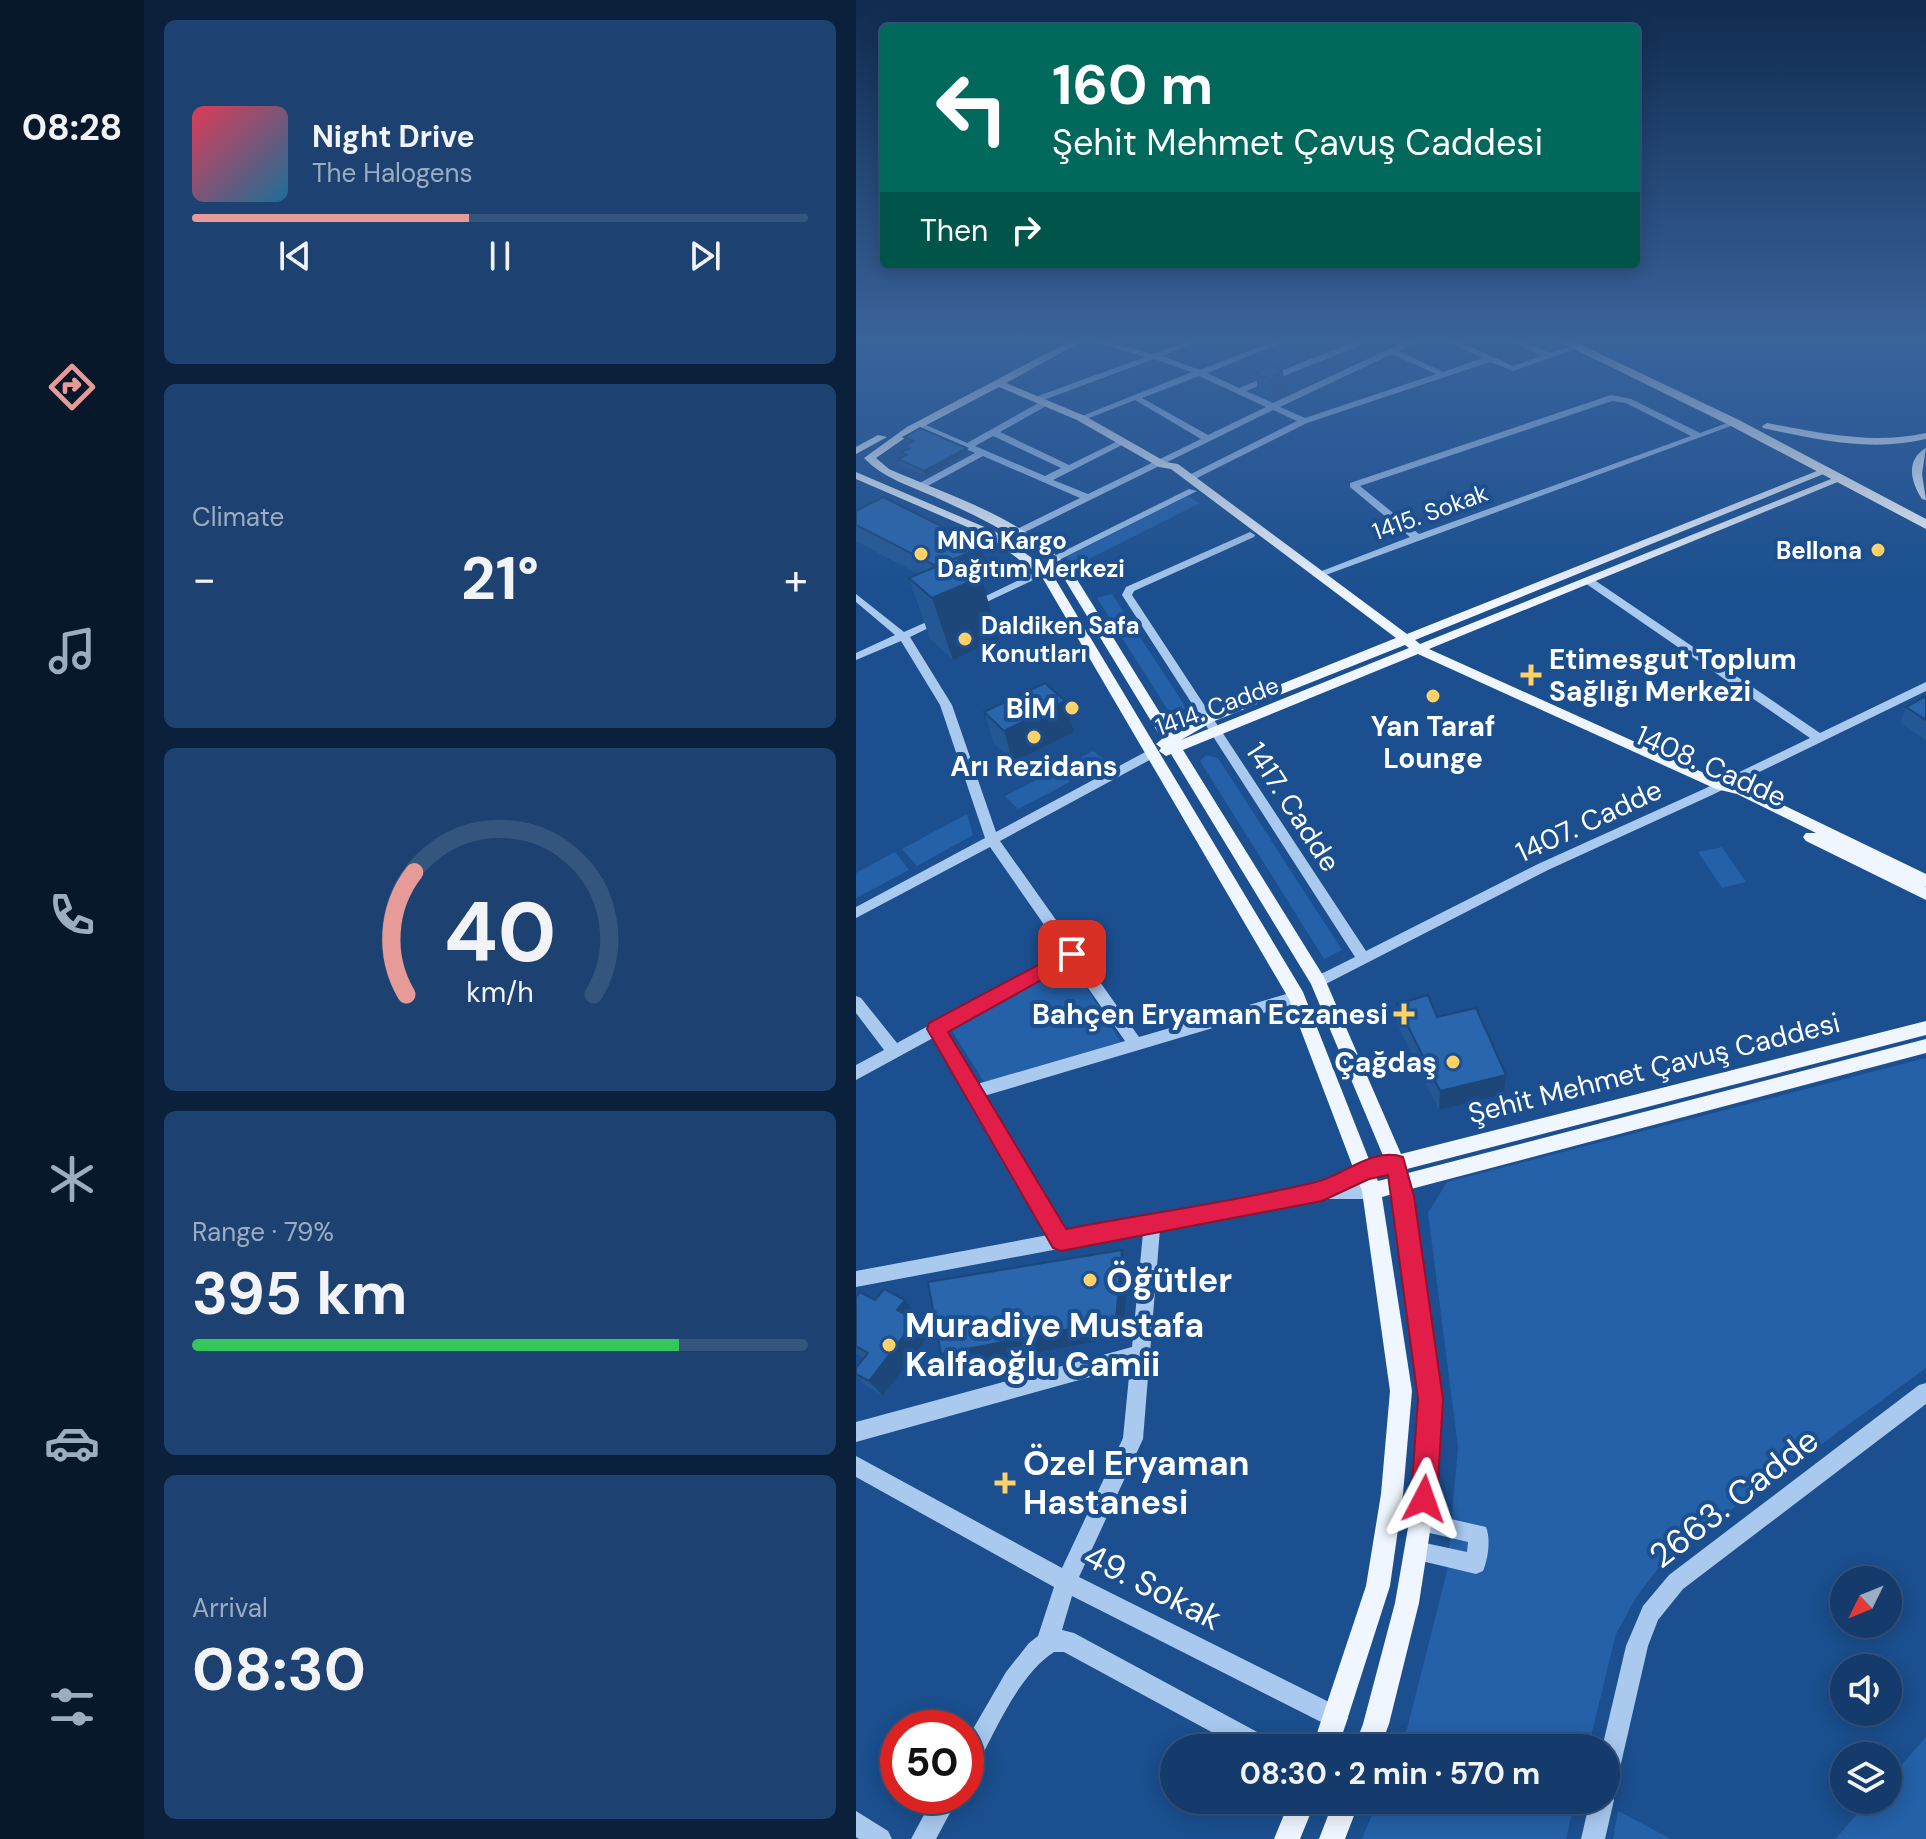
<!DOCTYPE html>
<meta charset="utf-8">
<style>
body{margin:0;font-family:"DM Sans",sans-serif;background:#1d4271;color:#f1f3f6;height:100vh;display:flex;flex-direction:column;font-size:30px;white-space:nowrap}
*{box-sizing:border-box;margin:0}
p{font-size:26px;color:#9dadc1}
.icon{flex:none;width:44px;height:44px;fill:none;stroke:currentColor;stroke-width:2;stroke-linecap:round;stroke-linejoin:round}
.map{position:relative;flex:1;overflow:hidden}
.panel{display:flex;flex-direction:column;gap:20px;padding:20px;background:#0b203b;width:712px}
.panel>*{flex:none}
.top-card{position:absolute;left:24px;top:24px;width:760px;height:244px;border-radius:8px;box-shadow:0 4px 20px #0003,0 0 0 2px #33557e;background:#00695c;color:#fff;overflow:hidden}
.needle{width:52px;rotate:227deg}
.fabs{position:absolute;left:974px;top:1566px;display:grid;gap:16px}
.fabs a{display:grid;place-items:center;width:72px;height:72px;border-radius:50%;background:#143b6b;box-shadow:0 4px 20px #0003,0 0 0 2px #33557e;font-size:40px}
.speed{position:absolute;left:24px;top:1710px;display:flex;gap:16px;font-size:40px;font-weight:700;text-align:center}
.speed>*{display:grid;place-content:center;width:104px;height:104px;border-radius:50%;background:#143b6b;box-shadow:0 4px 20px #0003,0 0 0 2px #33557e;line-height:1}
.speed .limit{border:12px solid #d22;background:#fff;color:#111}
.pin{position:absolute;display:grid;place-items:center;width:68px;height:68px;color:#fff;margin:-34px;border-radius:16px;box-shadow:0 4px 12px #0006}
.me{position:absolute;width:88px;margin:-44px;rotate:4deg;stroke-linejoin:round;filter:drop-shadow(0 0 6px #0008)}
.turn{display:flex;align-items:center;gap:28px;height:168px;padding:0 40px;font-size:36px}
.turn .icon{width:104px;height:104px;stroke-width:2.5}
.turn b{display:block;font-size:56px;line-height:68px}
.then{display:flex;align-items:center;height:76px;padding:0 40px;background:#0003;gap:16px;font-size:30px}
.big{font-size:60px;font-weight:700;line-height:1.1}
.panel .tile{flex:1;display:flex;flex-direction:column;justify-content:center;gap:12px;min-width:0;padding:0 28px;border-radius:12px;background:#1d4271}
.panel .dial{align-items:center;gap:0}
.dial svg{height:208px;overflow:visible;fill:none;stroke:#33557e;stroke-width:7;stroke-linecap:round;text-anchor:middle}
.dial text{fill:#f1f3f6;stroke:none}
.song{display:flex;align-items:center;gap:24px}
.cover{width:96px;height:96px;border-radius:12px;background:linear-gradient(135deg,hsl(350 70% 55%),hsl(200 70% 35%))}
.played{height:8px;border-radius:4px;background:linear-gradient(90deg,#e69b98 45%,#33557e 45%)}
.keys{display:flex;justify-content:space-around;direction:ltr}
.heat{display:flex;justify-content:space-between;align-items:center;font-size:44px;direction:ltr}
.charge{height:12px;border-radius:6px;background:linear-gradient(90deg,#34c759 79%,#33557e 0)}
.trip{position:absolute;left:304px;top:1734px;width:460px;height:80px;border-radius:40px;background:#143b6b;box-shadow:0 4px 20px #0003,0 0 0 2px #33557e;font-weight:700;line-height:80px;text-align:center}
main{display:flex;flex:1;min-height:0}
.dock{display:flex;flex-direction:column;width:144px;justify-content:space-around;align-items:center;background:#08182b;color:#9dadc1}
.dock .icon{width:56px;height:56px}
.dock .current{color:#e69b98}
.dock b{font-size:36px;color:#f1f3f6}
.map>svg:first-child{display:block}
.green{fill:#2461a8}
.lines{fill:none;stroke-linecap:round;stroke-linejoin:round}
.minor{fill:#a9c9ee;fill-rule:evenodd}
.major{fill:#f0f6ff;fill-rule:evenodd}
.highway{fill:#fff;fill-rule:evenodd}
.wall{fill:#245895}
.shaded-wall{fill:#1d4779}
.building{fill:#2a66ad;stroke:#1d4779;stroke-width:2}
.route{fill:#e11d48;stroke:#92132f;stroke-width:2}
.poi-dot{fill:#ffd166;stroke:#1b4f8f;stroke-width:3}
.labels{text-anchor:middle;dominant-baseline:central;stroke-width:8;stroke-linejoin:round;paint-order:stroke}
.far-street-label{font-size:24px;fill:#fff;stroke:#1b4f8f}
.far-poi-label{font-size:24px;font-weight:bold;fill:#fff;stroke:#1b4f8f;text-anchor:start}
.poi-label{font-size:28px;font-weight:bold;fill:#fff;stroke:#1b4f8f;text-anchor:end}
.street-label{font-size:28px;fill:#fff;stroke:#1b4f8f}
.near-poi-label{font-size:34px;font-weight:bold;fill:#fff;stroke:#1b4f8f;text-anchor:start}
.near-street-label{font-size:34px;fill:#fff;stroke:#1b4f8f}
</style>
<main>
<nav class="dock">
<b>08:28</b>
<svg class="icon current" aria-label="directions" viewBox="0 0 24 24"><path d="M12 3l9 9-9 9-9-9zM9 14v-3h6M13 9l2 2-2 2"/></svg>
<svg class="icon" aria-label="music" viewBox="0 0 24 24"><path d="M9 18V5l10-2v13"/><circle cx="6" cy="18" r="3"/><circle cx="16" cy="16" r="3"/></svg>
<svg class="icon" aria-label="phone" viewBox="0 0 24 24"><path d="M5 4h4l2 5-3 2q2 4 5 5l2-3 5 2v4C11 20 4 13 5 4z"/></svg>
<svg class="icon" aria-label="climate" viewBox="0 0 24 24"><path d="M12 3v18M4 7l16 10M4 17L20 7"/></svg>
<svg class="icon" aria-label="car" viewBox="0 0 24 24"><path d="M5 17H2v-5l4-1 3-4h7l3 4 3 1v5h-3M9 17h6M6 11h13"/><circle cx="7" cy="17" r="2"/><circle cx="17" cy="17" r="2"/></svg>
<svg class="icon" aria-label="filters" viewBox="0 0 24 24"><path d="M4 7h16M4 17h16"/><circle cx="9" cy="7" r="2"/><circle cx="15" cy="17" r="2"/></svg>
</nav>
<section class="panel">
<div class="tile">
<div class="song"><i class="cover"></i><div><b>Night Drive</b><p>The Halogens</p></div></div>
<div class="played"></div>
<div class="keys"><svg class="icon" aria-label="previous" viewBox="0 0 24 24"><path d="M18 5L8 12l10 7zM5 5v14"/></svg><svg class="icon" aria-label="pause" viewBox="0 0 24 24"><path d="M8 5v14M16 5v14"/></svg><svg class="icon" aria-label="next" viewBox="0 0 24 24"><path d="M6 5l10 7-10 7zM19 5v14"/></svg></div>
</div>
<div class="tile"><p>Climate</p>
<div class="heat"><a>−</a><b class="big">21°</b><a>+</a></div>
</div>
<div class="tile dial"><svg viewBox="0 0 100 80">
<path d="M14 69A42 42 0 1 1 86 69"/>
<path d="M14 69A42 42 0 0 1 17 22" stroke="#e69b98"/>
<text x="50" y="56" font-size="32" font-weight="700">40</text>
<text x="50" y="72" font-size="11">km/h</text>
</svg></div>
<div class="tile"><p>Range · 79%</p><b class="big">395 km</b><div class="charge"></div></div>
<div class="tile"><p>Arrival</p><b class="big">08:30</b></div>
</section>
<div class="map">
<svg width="1070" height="1839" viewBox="0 0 1070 1839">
<rect width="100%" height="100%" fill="#1b4f8f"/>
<g class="green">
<path d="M 332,496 L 344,503 L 219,566 L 210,557 Z"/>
<path d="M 256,594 L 327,703 L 329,709 L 315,712 L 310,707 L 241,598 Z"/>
<path d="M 237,751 L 250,761 L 248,764 L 219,779 L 206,767 Z"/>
<path d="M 350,755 L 362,758 L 486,950 L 468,959 L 344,761 Z"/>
<path d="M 200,770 L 214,782 L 162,809 L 149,796 Z"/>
<path d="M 111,814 L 117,835 L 61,866 L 46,849 Z"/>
<path d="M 866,847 L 890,882 L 866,888 L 842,852 Z"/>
<path d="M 39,852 L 53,870 L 0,898 L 0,873 Z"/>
<path d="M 215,963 L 265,1042 L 128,1082 L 96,1031 Z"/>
<path d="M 1070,1058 L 1070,1368 L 845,1532 L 804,1566 L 781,1596 L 760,1634 L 732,1748 L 543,1748 L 551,1729 L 591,1571 L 602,1447 L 572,1213 L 591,1182 Z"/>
<path d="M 1070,1737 L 1070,1839 L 979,1839 L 1014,1800 L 1032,1800 L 1032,1780 Z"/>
<path d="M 522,1800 L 719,1800 L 710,1839 L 506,1839 Z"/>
<path d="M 762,1811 L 815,1839 L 757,1839 Z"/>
</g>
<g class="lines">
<g class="minor">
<path d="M 226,338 L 240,338 L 297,354 L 339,338 L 351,338 L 306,356 L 344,370 L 426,338 L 438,338 L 351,373 L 383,388 L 499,341 L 505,341 L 505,345 L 390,391 L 417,403 L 557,338 L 568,338 L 543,351 L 587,372 L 627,358 L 584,338 L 595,338 L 657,366 L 686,356 L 649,338 L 660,338 L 694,353 L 720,345 L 724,347 L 657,371 L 634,362 L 451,423 L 337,480 L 331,480 L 331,476 L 441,421 L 417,410 L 159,537 L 154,534 L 155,532 L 224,498 L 127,456 L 66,489 L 60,489 L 60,485 L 119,453 L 60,427 L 59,425 L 63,422 L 111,443 L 186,401 L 192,401 L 192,405 L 144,432 L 213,465 L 264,440 L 272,442 L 197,480 L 232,494 L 345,439 L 279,400 L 228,420 L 221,418 L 336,372 L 298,359 L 185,401 L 179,401 L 179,397 L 289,357 ZM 536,354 L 580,374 L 449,418 L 424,407 ZM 343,376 L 410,407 L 352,435 L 286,398 ZM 137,436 L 205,468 L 189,476 L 119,446 Z"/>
<path d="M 755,395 L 775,399 L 844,433 L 879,420 L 883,423 L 467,576 L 463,577 L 458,574 L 554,537 L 494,487 L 494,483 ZM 756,401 L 770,403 L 835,436 L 563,534 L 504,486 Z"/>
<path d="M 333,489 L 341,491 L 201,561 L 193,561 L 192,559 Z"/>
<path d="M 394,532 L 399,535 L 398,537 L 278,591 L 276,595 L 510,951 L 682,864 L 848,789 L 954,738 L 729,583 L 729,579 L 737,579 L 964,733 L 1070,682 L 1070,691 L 856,795 L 692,870 L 462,988 L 457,986 L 455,982 L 457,978 L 499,957 L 266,595 L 270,587 Z"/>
<path d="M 188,568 L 192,569 L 192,573 L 118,608 L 110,608 L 109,606 Z"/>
<path d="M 0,594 L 48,632 L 84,616 L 88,615 L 93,618 L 54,637 L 96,705 L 140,832 L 293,750 L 301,750 L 303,753 L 301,756 L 144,841 L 283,1037 L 441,991 L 446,993 L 448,997 L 446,1001 L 441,1003 L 128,1096 L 209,1231 L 464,1184 L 510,1164 L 516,1166 L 518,1171 L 516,1176 L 500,1183 L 522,1186 L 524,1191 L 522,1196 L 516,1199 L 466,1199 L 304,1229 L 287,1439 L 223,1577 L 489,1710 L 492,1718 L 489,1726 L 481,1729 L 473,1726 L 216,1596 L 206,1630 L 218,1633 L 416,1740 L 419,1748 L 385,1748 L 208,1652 L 198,1652 C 162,1675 138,1734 118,1771 L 110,1774 L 110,1741 L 150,1672 L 173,1643 L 182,1636 L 198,1587 L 0,1477 L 0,1456 L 206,1568 L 267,1438 L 274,1366 L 0,1442 L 0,1422 L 276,1347 L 287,1233 L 0,1287 L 0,1271 L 192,1235 L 77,1038 L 0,1080 L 0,1065 L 28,1050 L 0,1013 L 0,996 L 5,998 L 41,1043 L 207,952 L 134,847 L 0,918 L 0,907 L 129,838 L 84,705 L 45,641 L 0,660 L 0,653 L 39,635 L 0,602 ZM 214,962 L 269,1041 L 121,1084 L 89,1031 Z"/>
<path d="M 1070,1383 L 1070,1404 L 827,1589 L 802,1620 L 792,1646 L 761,1781 L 758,1789 L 753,1791 L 758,1800 L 749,1839 L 725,1839 L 734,1800 L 750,1800 L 750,1748 L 746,1748 L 770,1646 L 787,1606 L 813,1575 L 1063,1385 Z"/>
<path d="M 564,1512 L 630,1527 C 635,1539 632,1559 627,1571 L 620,1574 L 553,1558 L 550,1551 L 553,1544 L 560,1541 L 611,1552 L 612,1542 L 557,1529 L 554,1522 L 557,1515 Z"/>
<path d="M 78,1796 L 103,1796 L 80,1839 L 55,1839 Z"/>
<path d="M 0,1811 L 32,1831 L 36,1839 L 3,1839 L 0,1837 Z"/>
</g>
<g class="major">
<path d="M 220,338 L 232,338 L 150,383 L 229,416 L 310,462 L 322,464 L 551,634 L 966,469 L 975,471 L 559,640 L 564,644 L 980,477 L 989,479 L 573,649 L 868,782 L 890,787 L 1070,874 L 1070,887 L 1068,886 L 1070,887 L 1070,900 L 950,841 L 947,837 L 950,833 L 960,833 L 881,794 L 860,789 L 562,654 L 327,750 L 468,977 L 545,1154 L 1070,1021 L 1070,1035 L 551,1169 L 552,1173 L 1070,1039 L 1070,1053 L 555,1189 L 586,1399 L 579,1499 L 563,1603 L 533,1724 L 524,1748 L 498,1748 L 507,1724 L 539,1603 L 557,1499 L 564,1399 L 537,1194 L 526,1197 L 556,1391 L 547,1494 L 534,1586 L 482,1748 L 456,1748 L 510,1586 L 525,1494 L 534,1391 L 506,1191 L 433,999 L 186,577 L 132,536 L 0,479 L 0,472 L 140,532 L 195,572 L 447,992 L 514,1162 L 528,1158 L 455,984 L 315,754 L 310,756 L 303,751 L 305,748 L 300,744 L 306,739 L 206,575 C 171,539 125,518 79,497 C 54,486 27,478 8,458 L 51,427 ZM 143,387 L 221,420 L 303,467 L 315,469 L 540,638 L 348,715 L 304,713 L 217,573 C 172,519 94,496 33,469 L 20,458 L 59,431 ZM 549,645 L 553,648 L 325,740 L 356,722 ZM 309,722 L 334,723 L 316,733 ZM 533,1174 L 534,1178 L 522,1181 L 520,1177 Z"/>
<path d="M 911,423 C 965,433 1016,445 1070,433 L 1070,439 C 1015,452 961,440 907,428 L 906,426 Z"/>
<path d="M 22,435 L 31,437 L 0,454 L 0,447 Z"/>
<path d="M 1070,448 L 1066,474 L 1070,500 L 1066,499 C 1055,482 1049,460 1070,448 Z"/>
<path d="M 434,1800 L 460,1800 L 444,1839 L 418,1839 Z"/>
<path d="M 478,1800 L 504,1800 L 489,1839 L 463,1839 Z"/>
</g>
<path class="highway" d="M 696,338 L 711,338 L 883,420 L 1070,519 L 1070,529 L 875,426 Z"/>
</g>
<g class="wall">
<path d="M 413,366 L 428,388 L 416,398 L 402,393 L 400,374 Z"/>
<path d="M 48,437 L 111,448 L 112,453 L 70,476 L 44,464 L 42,459 L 47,457 L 45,452 L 50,450 L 49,445 L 53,443 L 49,441 Z"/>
<path d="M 0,511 L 131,566 L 119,573 L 143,638 L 97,660 L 74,639 L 53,578 L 62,574 L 0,541 Z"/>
<path d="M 1070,696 L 1070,740 L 1044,722 L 1050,707 Z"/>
<path d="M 128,712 L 218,732 L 157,762 L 138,743 Z"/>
<path d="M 541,1004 L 581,1017 L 650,1075 L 648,1094 L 583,1110 L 541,1024 Z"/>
<path d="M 0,1297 L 19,1300 L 49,1300 L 61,1316 L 59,1320 L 72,1336 L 27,1396 L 11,1387 L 0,1376 L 0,1368 L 8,1358 L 0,1354 Z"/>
</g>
<g class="shaded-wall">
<path d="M 427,369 L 428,388 L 416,398 L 415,379 Z"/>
<path d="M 111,448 L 112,453 L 70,476 L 68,471 Z"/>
<path d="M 125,546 L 131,566 L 91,589 L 84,569 Z"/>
<path d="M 125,577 L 143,638 L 97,660 L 76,598 Z"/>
<path d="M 209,701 L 218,732 L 157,762 L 148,731 Z"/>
<path d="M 650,1075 L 648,1094 L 583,1110 L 584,1091 Z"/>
<path d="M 266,1250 L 272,1267 L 267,1336 L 97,1369 L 85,1354 Z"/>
<path d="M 49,1300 L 61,1316 L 54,1326 L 41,1310 Z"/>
<path d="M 60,1320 L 72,1336 L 27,1396 L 13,1381 Z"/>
</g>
<g class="building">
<path d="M 413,366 L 427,369 L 415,379 L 400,374 Z"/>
<path d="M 64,428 L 111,448 L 68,471 L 42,459 L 51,455 L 45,452 L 54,448 L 49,445 L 58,441 L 48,437 Z"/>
<path d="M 27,497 L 125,546 L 102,558 L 101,558 L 80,566 L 0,525 L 0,511 Z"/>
<path d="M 101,558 L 125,577 L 76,598 L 53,578 Z"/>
<path d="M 189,683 L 209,701 L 148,731 L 128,712 Z"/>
<path d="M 1070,696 L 1070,720 L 1050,707 Z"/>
<path d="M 572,995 L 581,1017 L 620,1008 L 650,1075 L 584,1091 L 541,1004 Z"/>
<path d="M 266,1250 L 260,1320 L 85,1354 L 72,1282 Z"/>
<path d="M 28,1289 L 49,1300 L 41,1310 L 60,1320 L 13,1381 L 0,1374 L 0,1368 L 12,1353 L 0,1346 L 0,1297 L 4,1292 L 19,1300 Z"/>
</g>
<linearGradient id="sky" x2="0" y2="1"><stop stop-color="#0f2b4f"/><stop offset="0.57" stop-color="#39639b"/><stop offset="1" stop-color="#39639b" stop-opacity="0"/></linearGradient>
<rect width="1070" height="596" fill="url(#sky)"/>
<path class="route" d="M 216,947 L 223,949 L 226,954 L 223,959 L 92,1032 L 210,1229 C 293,1213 378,1202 460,1182 C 486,1176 519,1146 547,1157 L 558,1196 L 587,1399 L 581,1499 L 577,1508 L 568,1512 L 559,1508 L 555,1499 L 562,1399 L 532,1175 L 513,1179 L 466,1201 L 205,1251 L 197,1248 L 71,1029 L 73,1023 Z"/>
<g class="poi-dot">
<circle cx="1022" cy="550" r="8"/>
<circle cx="65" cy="554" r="8"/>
<circle cx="109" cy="639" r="8"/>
<path d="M671 663h8v8h8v8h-8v8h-8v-8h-8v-8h8z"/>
<circle cx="577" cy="696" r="8"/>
<circle cx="216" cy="708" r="8"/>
<circle cx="178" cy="737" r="8"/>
<path d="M544 1002h8v8h8v8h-8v8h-8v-8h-8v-8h8z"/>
<circle cx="597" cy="1062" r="8"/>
<circle cx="234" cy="1280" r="8"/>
<circle cx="33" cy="1345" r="8"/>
<path d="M145 1471h8v8h8v8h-8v8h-8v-8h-8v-8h8z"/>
</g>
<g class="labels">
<g class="far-street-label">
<text transform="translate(574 512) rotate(-20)">1415. Sokak</text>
<text transform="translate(361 706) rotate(-20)">1414. Cadde</text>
</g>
<g class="far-poi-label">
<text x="81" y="540">MNG Kargo<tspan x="81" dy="28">Dağıtım Merkezi</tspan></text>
<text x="1006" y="550" text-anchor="end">Bellona</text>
<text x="125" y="625">Daldiken Safa<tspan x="125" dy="28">Konutları</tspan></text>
</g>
<g class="poi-label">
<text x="693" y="659" text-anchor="start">Etimesgut Toplum<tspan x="693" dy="32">Sağlığı Merkezi</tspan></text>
<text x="200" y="708">BİM</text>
<text x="577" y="726" text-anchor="middle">Yan Taraf<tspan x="577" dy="32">Lounge</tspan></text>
<text x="178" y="766" text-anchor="middle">Arı Rezidans</text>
<text x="532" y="1014">Bahçen Eryaman Eczanesi</text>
<text x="581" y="1062">Çağdaş</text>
</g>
<g class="street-label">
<text transform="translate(855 766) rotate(24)">1408. Cadde</text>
<text transform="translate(437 807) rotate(57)">1417. Cadde</text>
<text transform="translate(733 821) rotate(-25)">1407. Cadde</text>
<text transform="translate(798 1068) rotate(-14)">Şehit Mehmet Çavuş Caddesi</text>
</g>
<g class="near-poi-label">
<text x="250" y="1280">Öğütler</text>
<text x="49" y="1325">Muradiye Mustafa<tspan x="49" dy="39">Kalfaoğlu Camii</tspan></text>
<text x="167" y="1463">Özel Eryaman<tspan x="167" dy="39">Hastanesi</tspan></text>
</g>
<g class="near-street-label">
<text transform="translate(878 1498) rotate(-38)">2663. Cadde</text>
<text transform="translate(297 1587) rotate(27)">49. Sokak</text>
</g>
</g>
</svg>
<div class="fabs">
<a><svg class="needle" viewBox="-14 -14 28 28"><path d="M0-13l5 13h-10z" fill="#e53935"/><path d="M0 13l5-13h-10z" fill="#9dadc1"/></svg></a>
<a><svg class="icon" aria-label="sound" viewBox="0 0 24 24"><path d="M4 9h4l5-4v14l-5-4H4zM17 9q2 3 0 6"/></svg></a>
<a><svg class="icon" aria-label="layers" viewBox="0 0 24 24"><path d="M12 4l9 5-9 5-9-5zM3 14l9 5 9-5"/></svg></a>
</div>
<div class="speed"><div class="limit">50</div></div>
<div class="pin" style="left:216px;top:954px;background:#d93025"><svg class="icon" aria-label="arrive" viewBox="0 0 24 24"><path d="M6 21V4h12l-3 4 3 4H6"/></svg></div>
<svg class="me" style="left:568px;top:1499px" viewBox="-20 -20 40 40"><path d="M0-17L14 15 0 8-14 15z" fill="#e11d48" stroke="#fff" stroke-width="4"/></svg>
<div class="trip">08:30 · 2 min · 570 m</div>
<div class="top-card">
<div class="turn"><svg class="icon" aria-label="left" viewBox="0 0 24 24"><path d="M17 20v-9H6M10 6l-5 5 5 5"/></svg><div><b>160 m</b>Şehit Mehmet Çavuş Caddesi</div></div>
<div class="then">Then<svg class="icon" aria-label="right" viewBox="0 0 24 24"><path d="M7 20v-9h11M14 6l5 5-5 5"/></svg></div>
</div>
</div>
</main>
